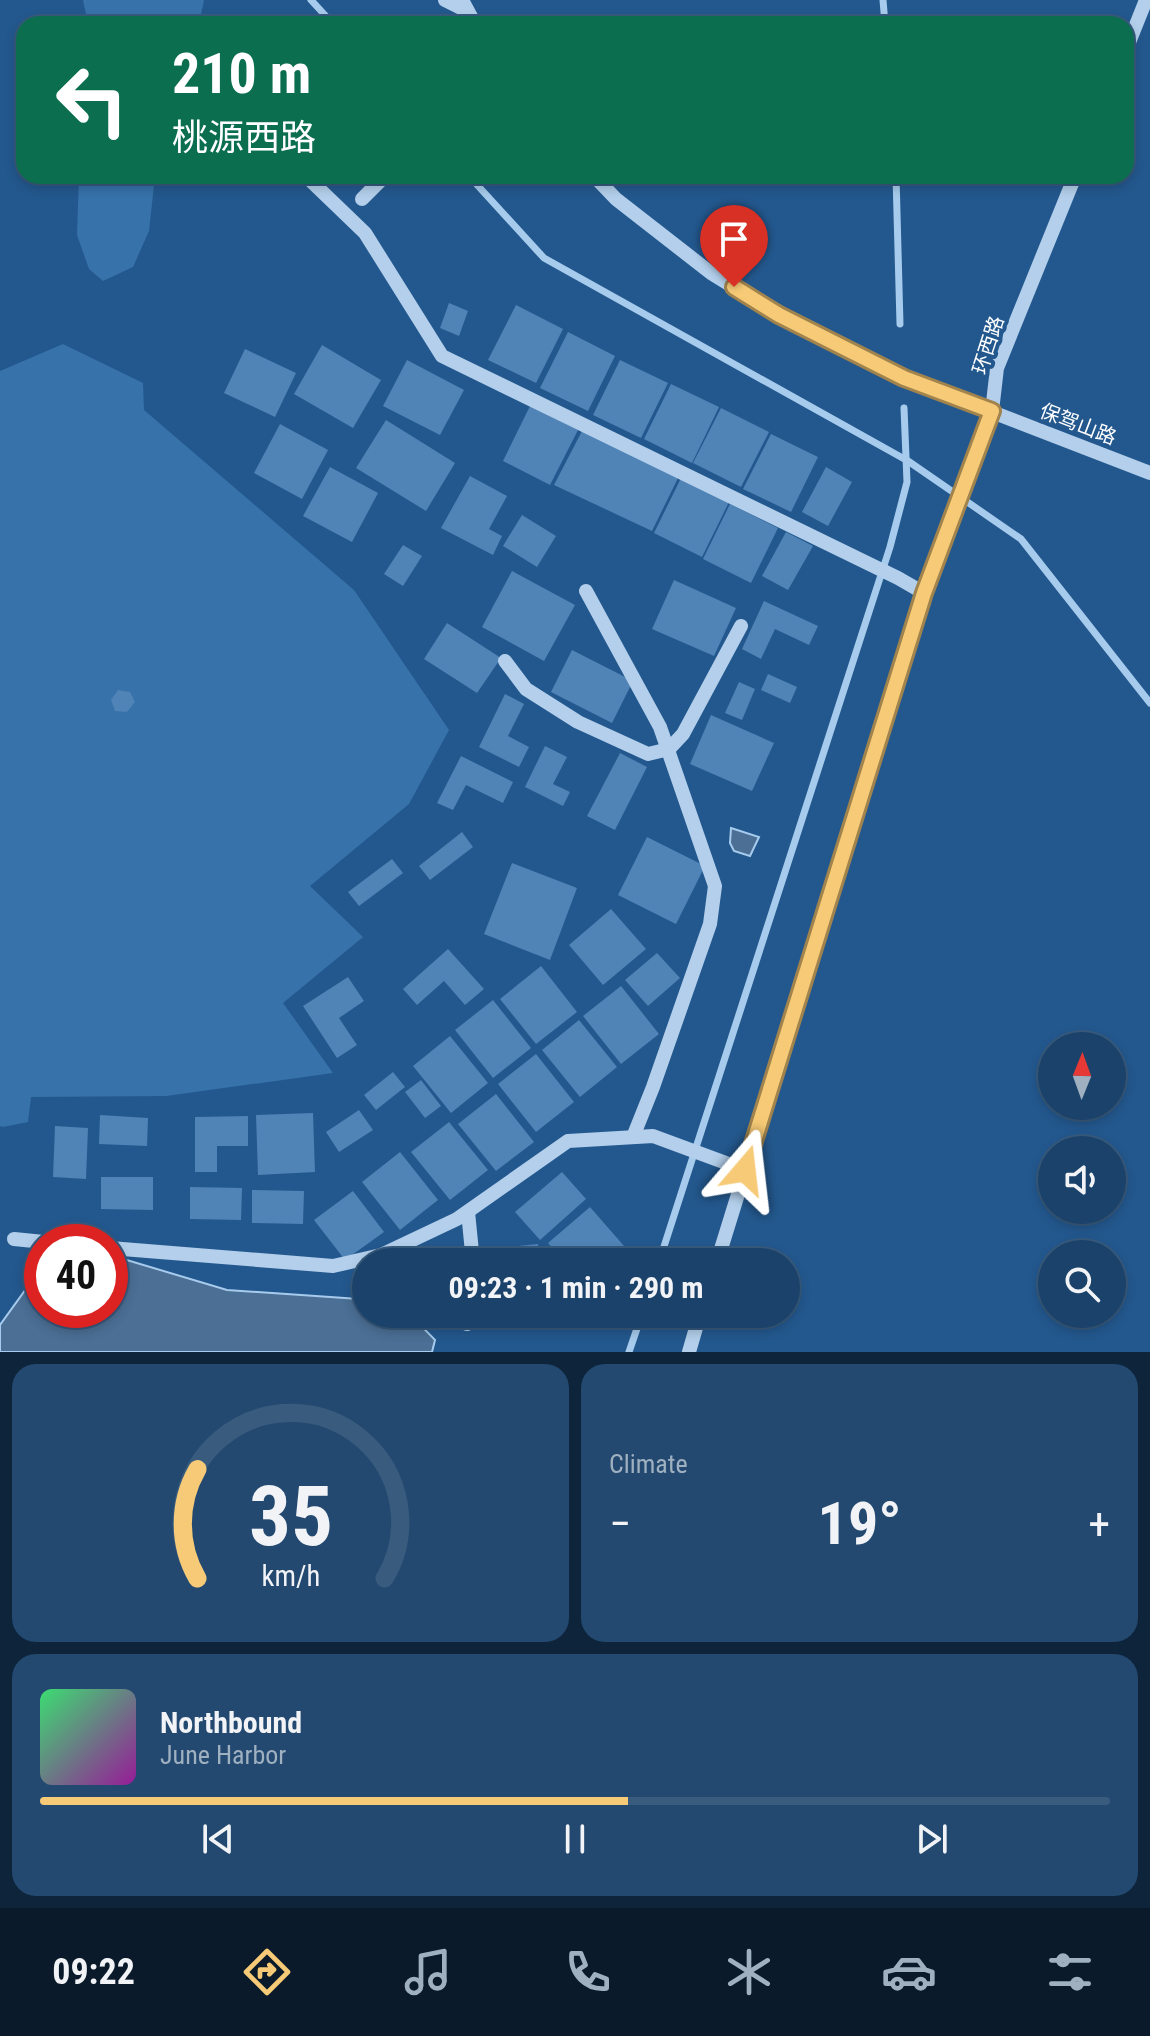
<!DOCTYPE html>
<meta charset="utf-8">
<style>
body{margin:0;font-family:"Roboto Condensed","Noto Sans SC",sans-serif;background:#234970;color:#f1f3f6;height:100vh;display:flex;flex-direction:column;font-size:30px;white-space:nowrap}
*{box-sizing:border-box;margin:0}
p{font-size:26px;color:#9fb0c1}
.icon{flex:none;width:44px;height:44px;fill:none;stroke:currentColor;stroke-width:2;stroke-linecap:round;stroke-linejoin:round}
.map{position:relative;height:1352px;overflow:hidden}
.side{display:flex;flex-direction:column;gap:12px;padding:12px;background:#0e243a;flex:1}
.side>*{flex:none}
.banner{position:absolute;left:16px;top:16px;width:1118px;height:168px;border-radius:24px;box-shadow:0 4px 12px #0003,0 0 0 2px #385b7e;background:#0b6e4f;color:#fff;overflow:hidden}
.needle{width:52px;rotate:1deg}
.controls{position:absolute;left:1038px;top:1032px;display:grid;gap:16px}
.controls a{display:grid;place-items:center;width:88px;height:88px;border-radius:50%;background:#1a426a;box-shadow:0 4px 12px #0003,0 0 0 2px #385b7e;font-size:40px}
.speed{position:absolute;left:24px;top:1224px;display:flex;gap:16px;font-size:40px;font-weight:700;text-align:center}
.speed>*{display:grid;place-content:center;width:104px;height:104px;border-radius:50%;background:#1a426a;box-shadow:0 4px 12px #0003,0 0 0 2px #385b7e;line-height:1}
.speed .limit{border:12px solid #d22;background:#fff;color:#111}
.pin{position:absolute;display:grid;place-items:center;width:68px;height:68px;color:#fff;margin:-82px -34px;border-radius:50% 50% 50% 0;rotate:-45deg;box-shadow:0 0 8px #0007}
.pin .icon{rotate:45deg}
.me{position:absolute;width:88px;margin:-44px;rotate:17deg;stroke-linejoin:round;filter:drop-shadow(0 0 6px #0008)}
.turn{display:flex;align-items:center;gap:28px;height:168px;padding:0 24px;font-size:36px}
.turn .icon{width:104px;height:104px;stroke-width:2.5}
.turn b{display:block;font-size:56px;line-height:68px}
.big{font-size:60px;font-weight:700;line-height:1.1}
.side .tile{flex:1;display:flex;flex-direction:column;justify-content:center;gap:12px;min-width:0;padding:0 28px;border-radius:24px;background:#234970}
.side .dial{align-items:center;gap:0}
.dial svg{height:208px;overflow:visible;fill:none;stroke:#385b7e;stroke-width:7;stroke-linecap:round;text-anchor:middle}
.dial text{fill:#f1f3f6;stroke:none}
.song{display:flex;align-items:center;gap:24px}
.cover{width:96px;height:96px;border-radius:12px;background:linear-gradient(135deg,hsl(140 70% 55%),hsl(300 70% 35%))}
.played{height:8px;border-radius:4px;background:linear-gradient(90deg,#f6ca76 55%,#385b7e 55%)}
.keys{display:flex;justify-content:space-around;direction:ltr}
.heat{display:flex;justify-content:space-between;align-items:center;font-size:44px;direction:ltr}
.side .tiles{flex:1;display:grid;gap:12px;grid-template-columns:1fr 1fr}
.tile:last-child{grid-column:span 2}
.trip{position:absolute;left:352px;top:1248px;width:448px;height:80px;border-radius:40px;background:#1a426a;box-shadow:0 4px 12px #0003,0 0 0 2px #385b7e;font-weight:700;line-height:80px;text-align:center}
.dock{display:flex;height:128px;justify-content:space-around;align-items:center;background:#0a1a2a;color:#9fb0c1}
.dock .icon{width:56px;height:56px}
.dock .selected{color:#f6ca76}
.dock b{font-size:36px;color:#f1f3f6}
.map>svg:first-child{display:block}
.green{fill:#3772aa}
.water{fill:#4b6f95;stroke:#a7cbec;stroke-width:2}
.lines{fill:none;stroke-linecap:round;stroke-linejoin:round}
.stream{stroke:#a7cbec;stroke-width:7}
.building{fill:#5083b6}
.minor{stroke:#b3cfeb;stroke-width:14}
.route-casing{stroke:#a0834d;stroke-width:20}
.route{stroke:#f6ca76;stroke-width:14}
.labels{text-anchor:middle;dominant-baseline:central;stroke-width:8;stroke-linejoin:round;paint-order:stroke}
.street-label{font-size:20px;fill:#fff;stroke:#23588e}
</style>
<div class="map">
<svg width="1150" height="1352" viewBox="0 0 1150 1352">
<rect width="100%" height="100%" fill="#23588e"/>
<g class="green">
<path d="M 83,0 L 204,0 L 199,24 L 88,24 Z"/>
<path d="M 79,176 L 155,176 L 149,231 L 133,267 L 103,281 L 89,269 L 77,235 Z"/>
<path d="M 63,344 L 143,383 L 144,410 L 354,590 L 449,730 L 409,804 L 310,886 L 363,937 L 283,1003 L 333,1073 L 166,1096 L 31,1097 L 28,1122 L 3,1127 L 0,1126 L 0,371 Z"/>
</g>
<g class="water">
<path d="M 731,828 L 759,837 L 750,856 L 734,851 L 730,843 Z"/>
<path d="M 110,1255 L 227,1290 L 359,1299 L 366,1302 L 366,1314 C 405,1314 407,1310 435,1340 L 432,1352 L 0,1352 L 0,1325 L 26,1289 L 42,1272 L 42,1310 L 110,1310 Z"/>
</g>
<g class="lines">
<g class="stream">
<path d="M 311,0 L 333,24"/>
<path d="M 883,0 L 885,24"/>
<path d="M 469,176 L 544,258 L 908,461 L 1021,539 L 1150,703"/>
<path d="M 896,176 L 900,324"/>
<path d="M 659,1262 L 890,547 L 907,482 L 904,408"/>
<path d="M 629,1352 L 642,1314"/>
</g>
</g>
<g class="building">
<path d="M 449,303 L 468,311 L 459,336 L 440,328 Z"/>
<path d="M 516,305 L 563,329 L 536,383 L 488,360 Z"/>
<path d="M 568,332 L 615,356 L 588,411 L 540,388 Z"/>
<path d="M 322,345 L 381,380 L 353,428 L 294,394 Z"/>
<path d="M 245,349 L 296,373 L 275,417 L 224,393 Z"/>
<path d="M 407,360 L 464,390 L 440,435 L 383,406 Z"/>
<path d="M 620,360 L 668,383 L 641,438 L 593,415 Z"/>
<path d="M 671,384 L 719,407 L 692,463 L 644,439 Z"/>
<path d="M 530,406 L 578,430 L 550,485 L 503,461 Z"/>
<path d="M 721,408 L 769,432 L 741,487 L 693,463 Z"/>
<path d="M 386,420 L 455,463 L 426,511 L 356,468 Z"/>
<path d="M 280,424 L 328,450 L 302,499 L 254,473 Z"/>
<path d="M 582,431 L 679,476 L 652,531 L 554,485 Z"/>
<path d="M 771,434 L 818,457 L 791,512 L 743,489 Z"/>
<path d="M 330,467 L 378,493 L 352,542 L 303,516 Z"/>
<path d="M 826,467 L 852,482 L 828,526 L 802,512 Z"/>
<path d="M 470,476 L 507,496 L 489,529 L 502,536 L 493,555 L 441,528 Z"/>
<path d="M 681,478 L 729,502 L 702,557 L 654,533 Z"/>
<path d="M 730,504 L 778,528 L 751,583 L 703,559 Z"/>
<path d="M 522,515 L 556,536 L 537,567 L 503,546 Z"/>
<path d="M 786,532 L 813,546 L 788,590 L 762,576 Z"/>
<path d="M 403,545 L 422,556 L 403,586 L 384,574 Z"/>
<path d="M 512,571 L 575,605 L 544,661 L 482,627 Z"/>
<path d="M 674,580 L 736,608 L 714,656 L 652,629 Z"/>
<path d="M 764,601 L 818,626 L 809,645 L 775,629 L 761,659 L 742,649 Z"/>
<path d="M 447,623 L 501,658 L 477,693 L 424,659 Z"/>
<path d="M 572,650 L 633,681 L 612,723 L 551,692 Z"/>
<path d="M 768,674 L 797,687 L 790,703 L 761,690 Z"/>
<path d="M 739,682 L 755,689 L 742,720 L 725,713 Z"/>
<path d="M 118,690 L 130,692 L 135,702 L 127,712 L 115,711 L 111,700 Z"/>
<path d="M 505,694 L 524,704 L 508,736 L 529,747 L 519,767 L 479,747 Z"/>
<path d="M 711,715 L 774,743 L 752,791 L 690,764 Z"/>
<path d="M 545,746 L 567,757 L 553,784 L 570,792 L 563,806 L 525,787 Z"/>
<path d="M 620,753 L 647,767 L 615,830 L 587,816 Z"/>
<path d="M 461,756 L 513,782 L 503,803 L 466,785 L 453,810 L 437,803 Z"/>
<path d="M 462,832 L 473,847 L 430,880 L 419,866 Z"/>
<path d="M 647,837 L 705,866 L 676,924 L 618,895 Z"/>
<path d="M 392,859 L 403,873 L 359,906 L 348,892 Z"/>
<path d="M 512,863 L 577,888 L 550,960 L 484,934 Z"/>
<path d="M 611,909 L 646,949 L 603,985 L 569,945 Z"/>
<path d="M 448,949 L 484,989 L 465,1005 L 444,981 L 417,1005 L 403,989 Z"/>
<path d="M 657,953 L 680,978 L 648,1006 L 625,980 Z"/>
<path d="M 541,966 L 577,1012 L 536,1044 L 500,999 Z"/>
<path d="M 348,977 L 364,1001 L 339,1018 L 357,1045 L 337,1058 L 303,1006 Z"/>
<path d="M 621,986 L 659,1034 L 621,1064 L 583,1016 Z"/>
<path d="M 493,1000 L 531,1048 L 493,1078 L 455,1030 Z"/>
<path d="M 579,1020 L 617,1067 L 580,1097 L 542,1050 Z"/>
<path d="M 450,1036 L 488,1083 L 451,1113 L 413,1066 Z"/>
<path d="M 536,1054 L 574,1102 L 536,1132 L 498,1084 Z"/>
<path d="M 393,1072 L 405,1087 L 376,1110 L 364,1095 Z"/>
<path d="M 421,1080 L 441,1106 L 425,1118 L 405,1092 Z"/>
<path d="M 496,1094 L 534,1142 L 496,1171 L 458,1124 Z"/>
<path d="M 359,1110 L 373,1130 L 339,1152 L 326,1132 Z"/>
<path d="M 313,1113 L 315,1172 L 258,1175 L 256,1115 Z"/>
<path d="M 100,1115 L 148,1118 L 147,1146 L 99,1144 Z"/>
<path d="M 248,1116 L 248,1146 L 217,1146 L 217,1172 L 195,1172 L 195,1117 Z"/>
<path d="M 449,1122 L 488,1170 L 450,1200 L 411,1152 Z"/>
<path d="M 55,1126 L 88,1128 L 86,1179 L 53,1177 Z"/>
<path d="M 400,1152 L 438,1200 L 400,1230 L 362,1182 Z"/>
<path d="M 562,1172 L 586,1199 L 540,1240 L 515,1212 Z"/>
<path d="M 101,1177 L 153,1177 L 153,1210 L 101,1209 Z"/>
<path d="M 190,1187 L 242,1188 L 241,1220 L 190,1219 Z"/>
<path d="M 252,1190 L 304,1191 L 303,1224 L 252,1223 Z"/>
<path d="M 353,1191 L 384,1232 L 345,1260 L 314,1220 Z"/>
<path d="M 590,1207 L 631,1254 L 623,1262 L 564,1262 L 548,1243 Z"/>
<path d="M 538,1244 L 540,1262 L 488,1262 L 486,1249 Z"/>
</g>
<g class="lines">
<g class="minor">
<path d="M 445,0 L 467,11"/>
<path d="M 462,0 L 475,24"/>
<path d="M 1126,50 L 1146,0"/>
<path d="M 594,176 L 616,199 L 711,273 L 779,315 L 904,378 L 1150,473"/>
<path d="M 311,181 L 365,233 L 442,356 L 898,578 L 924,593"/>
<path d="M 362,199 L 385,176"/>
<path d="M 586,591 L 660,727 L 715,886 L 710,924 L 653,1087 L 633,1137"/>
<path d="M 505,661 L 526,689 L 578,722 L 648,754 L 669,749 L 683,734 L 741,626"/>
<path d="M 468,1212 L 473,1262"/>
<path d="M 14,1239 L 44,1242"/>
<path d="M 110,1248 L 333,1266 L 381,1255 L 457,1219 L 568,1141 L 653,1136 L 745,1170"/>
<path d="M 717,1262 L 924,593 L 992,411 L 997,368 L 1075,176"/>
<path d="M 467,1324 L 468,1314"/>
<path d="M 689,1352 L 700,1314"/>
</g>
</g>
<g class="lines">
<g class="route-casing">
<path id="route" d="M 734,287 L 779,315 L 904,378 L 992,411 L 924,593 L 745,1170"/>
</g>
<use href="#route" class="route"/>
</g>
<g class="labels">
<g class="street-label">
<text transform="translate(988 345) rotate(-72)">环西路</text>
<text transform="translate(1078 424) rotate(21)">保驾山路</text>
</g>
</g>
</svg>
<div class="controls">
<a><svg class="needle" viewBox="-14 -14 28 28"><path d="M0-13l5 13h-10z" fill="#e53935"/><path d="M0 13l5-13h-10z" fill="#9fb0c1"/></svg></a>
<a><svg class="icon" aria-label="sound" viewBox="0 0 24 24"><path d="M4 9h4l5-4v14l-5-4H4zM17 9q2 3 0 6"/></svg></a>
<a><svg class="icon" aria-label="search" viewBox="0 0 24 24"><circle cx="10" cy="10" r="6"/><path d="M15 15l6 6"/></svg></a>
</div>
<div class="speed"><div class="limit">40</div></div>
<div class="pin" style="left:734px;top:287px;background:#d93025"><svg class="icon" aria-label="arrive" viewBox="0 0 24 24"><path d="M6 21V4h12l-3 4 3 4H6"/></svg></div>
<svg class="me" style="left:745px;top:1170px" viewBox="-20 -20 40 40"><path d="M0-17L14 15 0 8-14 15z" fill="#f6ca76" stroke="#fff" stroke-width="4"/></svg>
<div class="trip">09:23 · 1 min · 290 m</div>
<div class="banner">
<div class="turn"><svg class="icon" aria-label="left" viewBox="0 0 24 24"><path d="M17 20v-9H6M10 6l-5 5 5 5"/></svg><div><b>210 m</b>桃源西路</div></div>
</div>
</div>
<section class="side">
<div class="tiles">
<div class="tile dial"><svg viewBox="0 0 100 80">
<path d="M14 69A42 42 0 1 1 86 69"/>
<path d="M14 69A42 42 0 0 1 14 27" stroke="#f6ca76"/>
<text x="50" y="56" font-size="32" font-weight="700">35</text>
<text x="50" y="72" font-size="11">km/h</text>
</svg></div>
<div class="tile"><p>Climate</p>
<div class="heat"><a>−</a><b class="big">19°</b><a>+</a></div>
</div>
<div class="tile">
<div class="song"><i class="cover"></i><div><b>Northbound</b><p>June Harbor</p></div></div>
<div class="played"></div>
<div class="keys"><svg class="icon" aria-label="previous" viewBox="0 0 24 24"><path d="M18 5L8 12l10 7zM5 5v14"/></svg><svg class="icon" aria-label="pause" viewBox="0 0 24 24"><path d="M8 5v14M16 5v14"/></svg><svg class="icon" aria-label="next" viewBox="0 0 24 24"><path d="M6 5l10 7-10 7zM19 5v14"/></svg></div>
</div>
</div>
</section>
<nav class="dock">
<b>09:22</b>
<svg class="icon selected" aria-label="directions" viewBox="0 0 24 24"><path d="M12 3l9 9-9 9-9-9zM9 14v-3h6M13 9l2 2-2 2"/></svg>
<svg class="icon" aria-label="music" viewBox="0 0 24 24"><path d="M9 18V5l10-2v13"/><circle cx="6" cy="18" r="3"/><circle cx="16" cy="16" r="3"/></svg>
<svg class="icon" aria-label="phone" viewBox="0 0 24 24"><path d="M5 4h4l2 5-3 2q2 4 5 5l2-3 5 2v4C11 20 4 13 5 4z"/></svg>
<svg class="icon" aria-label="climate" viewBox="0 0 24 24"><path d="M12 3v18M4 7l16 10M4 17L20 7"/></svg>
<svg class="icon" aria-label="car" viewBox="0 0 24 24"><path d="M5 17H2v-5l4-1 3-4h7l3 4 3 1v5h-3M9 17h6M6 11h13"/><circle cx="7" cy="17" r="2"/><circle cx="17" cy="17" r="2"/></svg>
<svg class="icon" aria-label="filters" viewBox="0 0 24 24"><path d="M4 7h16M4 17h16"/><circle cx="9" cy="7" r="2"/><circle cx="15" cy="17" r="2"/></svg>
</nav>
